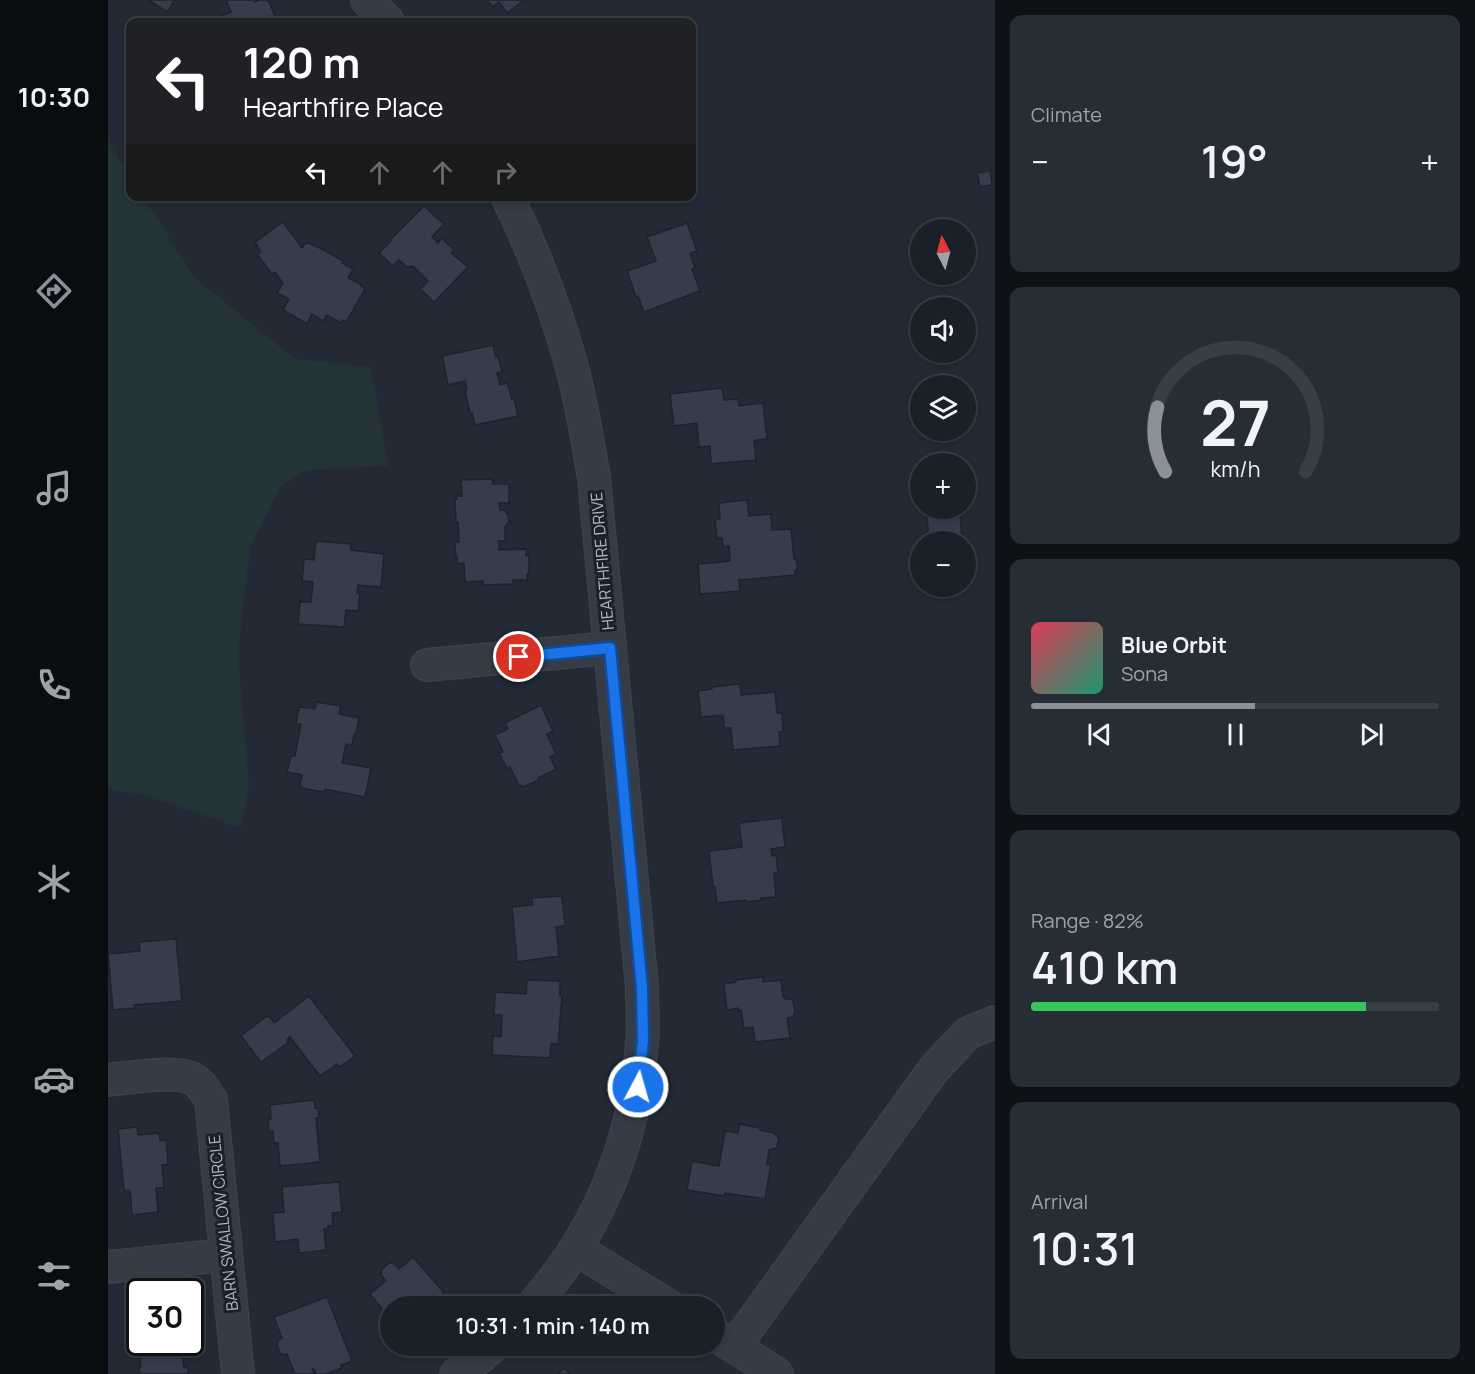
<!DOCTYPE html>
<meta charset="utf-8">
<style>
body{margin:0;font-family:Manrope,sans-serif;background:#272d34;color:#f1f3f6;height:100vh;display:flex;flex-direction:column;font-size:22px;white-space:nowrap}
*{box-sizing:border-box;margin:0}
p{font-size:20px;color:#9fa3a8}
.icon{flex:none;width:33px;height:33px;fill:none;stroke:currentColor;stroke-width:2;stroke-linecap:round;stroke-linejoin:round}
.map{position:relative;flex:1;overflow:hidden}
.drawer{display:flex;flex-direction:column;gap:15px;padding:15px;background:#0e1216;width:480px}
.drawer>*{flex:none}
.hud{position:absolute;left:18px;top:18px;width:570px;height:183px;border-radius:12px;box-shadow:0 3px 9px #0003,0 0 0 2px #383e45;background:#202124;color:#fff;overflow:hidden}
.needle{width:39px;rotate:354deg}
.fabs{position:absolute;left:802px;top:219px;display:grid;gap:12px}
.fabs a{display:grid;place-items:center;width:66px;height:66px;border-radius:50%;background:#1a2028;box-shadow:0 3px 9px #0003,0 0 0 2px #383e45;font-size:30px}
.speed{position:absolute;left:18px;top:1278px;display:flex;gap:12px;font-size:30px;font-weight:700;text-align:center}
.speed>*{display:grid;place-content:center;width:78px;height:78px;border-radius:50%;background:#1a2028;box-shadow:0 3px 9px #0003,0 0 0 2px #383e45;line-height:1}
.speed .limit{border:3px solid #111;border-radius:9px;background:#fff;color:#111}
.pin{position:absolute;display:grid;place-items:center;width:51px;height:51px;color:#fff;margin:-26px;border:3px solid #fff;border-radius:50%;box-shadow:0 2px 6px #0007}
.me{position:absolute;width:66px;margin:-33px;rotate:6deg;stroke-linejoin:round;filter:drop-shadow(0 0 4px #0008)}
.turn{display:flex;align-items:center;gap:21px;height:126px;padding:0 18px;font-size:27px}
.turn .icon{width:78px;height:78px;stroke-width:2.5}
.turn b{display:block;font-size:42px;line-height:51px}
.lanes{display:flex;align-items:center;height:57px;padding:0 18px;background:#0003;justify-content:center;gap:30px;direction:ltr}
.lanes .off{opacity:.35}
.big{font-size:45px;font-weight:600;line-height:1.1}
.drawer .widget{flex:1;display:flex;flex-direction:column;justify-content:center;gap:9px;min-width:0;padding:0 21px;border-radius:12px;background:#272d34}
.drawer .dial{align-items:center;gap:0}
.dial svg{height:156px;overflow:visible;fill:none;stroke:#383e45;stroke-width:7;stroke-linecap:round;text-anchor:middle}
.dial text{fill:#f1f3f6;stroke:none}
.song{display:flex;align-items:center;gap:18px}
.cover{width:72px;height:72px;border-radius:9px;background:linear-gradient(135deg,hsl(350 70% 55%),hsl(160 70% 35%))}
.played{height:6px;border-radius:3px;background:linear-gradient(90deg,#8c9099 55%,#383e45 55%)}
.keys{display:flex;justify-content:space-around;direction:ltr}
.heat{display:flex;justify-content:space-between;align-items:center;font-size:33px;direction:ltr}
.charge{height:9px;border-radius:4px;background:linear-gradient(90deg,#34c759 82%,#383e45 0)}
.trip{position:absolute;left:272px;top:1296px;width:345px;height:60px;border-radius:30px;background:#1a2028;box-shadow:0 3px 9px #0003,0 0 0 2px #383e45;font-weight:600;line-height:60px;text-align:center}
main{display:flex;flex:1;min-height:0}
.tabs{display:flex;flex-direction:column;width:108px;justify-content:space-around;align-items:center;background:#0a0d10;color:#9fa3a8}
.tabs .icon{width:42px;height:42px}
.tabs .active{color:#8c9099}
.tabs b{font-size:27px;color:#f1f3f6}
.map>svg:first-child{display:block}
.green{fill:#243336}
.building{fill:#353d4c;stroke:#1d232c;stroke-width:1.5}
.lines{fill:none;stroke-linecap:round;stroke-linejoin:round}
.minor-casing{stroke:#3f454f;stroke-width:34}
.minor{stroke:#363c46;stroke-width:32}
.route-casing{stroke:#114b97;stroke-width:15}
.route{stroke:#1a73e8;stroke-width:10}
.labels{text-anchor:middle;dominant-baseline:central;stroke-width:6;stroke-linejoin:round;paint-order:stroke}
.street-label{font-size:16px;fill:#b0b6c2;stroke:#1b212a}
</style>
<main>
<nav class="tabs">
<b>10:30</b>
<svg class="icon active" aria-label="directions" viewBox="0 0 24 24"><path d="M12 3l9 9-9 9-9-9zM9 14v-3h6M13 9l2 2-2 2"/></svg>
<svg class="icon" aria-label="music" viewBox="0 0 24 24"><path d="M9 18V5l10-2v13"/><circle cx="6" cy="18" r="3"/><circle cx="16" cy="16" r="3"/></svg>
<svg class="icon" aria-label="phone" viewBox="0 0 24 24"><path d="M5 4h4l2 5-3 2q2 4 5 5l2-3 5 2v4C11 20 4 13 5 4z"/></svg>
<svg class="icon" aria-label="climate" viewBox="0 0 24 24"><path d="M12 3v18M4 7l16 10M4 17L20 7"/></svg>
<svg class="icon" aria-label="car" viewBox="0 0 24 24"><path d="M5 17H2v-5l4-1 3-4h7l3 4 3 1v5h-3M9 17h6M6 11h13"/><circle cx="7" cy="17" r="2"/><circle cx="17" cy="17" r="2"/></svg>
<svg class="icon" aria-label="filters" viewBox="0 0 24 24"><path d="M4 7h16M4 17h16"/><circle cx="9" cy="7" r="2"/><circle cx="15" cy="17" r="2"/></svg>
</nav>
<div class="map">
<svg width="887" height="1374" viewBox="0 0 887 1374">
<rect width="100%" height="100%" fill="#232a35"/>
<path class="green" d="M 0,134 L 3,146 L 22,176 L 22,196 L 35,197 L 88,279 L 187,359 L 262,367 L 281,466 L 196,470 L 172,487 L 142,547 L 130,652 L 141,786 L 133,828 L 33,794 L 0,790 Z"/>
<g class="building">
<path d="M 41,0 L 67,0 L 59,12 Z"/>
<path d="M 118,0 L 147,0 L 147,2 L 151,0 L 160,0 L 167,16 L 165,17 L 167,21 L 179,16 L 181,22 L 114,22 L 115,21 L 113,16 L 123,12 Z"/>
<path d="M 379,0 L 416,0 L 399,13 L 391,2 L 385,7 Z"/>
<path d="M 882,171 L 884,185 L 872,187 L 869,173 Z"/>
<path d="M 316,206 L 336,224 L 324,237 L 330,243 L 334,238 L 346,250 L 343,253 L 360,267 L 326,302 L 312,289 L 320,281 L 305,266 L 299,267 L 291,260 L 285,266 L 271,253 L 283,241 L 282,240 Z"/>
<path d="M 175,222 L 194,248 L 198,242 L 214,249 L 235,261 L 234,263 L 245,269 L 240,278 L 254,285 L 253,286 L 257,289 L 238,322 L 234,320 L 233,323 L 219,315 L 215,321 L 204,314 L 199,324 L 175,310 L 181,299 L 169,293 L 175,283 L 167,272 L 164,274 L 149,254 L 153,252 L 147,242 Z"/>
<path d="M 579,223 L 589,251 L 582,253 L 587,268 L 584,269 L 592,291 L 536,312 L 530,296 L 528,297 L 519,271 L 548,261 L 539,237 Z"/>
<path d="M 385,345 L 388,357 L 390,356 L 394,372 L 389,373 L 392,385 L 399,383 L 404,399 L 406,398 L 410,416 L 367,425 L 364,413 L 362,413 L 357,391 L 359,390 L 357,381 L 340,385 L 334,356 Z"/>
<path d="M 614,388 L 616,400 L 630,399 L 631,406 L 655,403 L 659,439 L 648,440 L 646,441 L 648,460 L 603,464 L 602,446 L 591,447 L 589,423 L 566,426 L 562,394 Z"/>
<path d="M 384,479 L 385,484 L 401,484 L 401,503 L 391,503 L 392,510 L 396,510 L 400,515 L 401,522 L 397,527 L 397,541 L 391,541 L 391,550 L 418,549 L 418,556 L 421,555 L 421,574 L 419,574 L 419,580 L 405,580 L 405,584 L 375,585 L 375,581 L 357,582 L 356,563 L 350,564 L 349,556 L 348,557 L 347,543 L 351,542 L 350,522 L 348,523 L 347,499 L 349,499 L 349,496 L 354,496 L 353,480 Z"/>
<path d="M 639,500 L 641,516 L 663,514 L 664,530 L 683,529 L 686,559 L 689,561 L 689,568 L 687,572 L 687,575 L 631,580 L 632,591 L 592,594 L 590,564 L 622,561 L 621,546 L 615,547 L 614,538 L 609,538 L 607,520 L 612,519 L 611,503 Z"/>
<path d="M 852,512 L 854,542 L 821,542 L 819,516 Z"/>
<path d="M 208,541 L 243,544 L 243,550 L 276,554 L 273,587 L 250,585 L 249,593 L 252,594 L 250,611 L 238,610 L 236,627 L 190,624 L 192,602 L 203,602 L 205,582 L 194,581 L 196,559 L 206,560 Z"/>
<path d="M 632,684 L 633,695 L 667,692 L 669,713 L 674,713 L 675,732 L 671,732 L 672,746 L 625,750 L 623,728 L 616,728 L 615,715 L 593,717 L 590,691 L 604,689 L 603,687 Z"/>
<path d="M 208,702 L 233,706 L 231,714 L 251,718 L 248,734 L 246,734 L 244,745 L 238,744 L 234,763 L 263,768 L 257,797 L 217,789 L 216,792 L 193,788 L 193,786 L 192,785 L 194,775 L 179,772 L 183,756 L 187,756 L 193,724 L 188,724 L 191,707 L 207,709 Z"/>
<path d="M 433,705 L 445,731 L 439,734 L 448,754 L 442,757 L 448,769 L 430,778 L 431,780 L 415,787 L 414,785 L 412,787 L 402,767 L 399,769 L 391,753 L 395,752 L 387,735 L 400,729 L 397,723 Z"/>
<path d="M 674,818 L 677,847 L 663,849 L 664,856 L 668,855 L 670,873 L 666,873 L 668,897 L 653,898 L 653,900 L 638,902 L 638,900 L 609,903 L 607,887 L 605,887 L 601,851 L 634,847 L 631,823 Z"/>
<path d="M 454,896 L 457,926 L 448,927 L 451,956 L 409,962 L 404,907 L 424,905 L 424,898 Z"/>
<path d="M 68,939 L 74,1001 L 26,1005 L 27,1008 L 5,1010 L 0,954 L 32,951 L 31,942 Z"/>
<path d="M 655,977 L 655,982 L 673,980 L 675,997 L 677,996 L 677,999 L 683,999 L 685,1001 L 687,1011 L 685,1017 L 679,1018 L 682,1038 L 647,1042 L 645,1027 L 636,1028 L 633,1010 L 631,1011 L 630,1008 L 619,1010 L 616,984 L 628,982 L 628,980 Z"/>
<path d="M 419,980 L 452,981 L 452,996 L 454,996 L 450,1044 L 443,1044 L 442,1058 L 384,1055 L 385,1036 L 393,1037 L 394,1015 L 386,1015 L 387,992 L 418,994 Z"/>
<path d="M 201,996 L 247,1056 L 232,1067 L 229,1064 L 212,1076 L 182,1037 L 179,1040 L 181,1042 L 153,1062 L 133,1036 L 160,1015 L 166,1023 Z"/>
<path d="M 206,1100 L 207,1108 L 210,1108 L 211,1118 L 208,1118 L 212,1162 L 172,1166 L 170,1143 L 166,1143 L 165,1131 L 161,1132 L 160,1119 L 163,1119 L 162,1105 Z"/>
<path d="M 632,1124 L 652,1128 L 652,1130 L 666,1133 L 671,1138 L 669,1148 L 661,1150 L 659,1164 L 663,1165 L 657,1199 L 617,1193 L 617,1196 L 579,1190 L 584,1161 L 611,1166 L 617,1131 L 630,1133 Z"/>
<path d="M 29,1127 L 30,1135 L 51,1133 L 52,1141 L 58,1140 L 60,1164 L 54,1165 L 56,1188 L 48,1188 L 50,1212 L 24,1215 L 22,1190 L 16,1191 L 10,1129 Z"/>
<path d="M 231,1182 L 234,1212 L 224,1213 L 225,1226 L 220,1226 L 220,1229 L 216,1229 L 218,1250 L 191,1253 L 190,1239 L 167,1242 L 165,1213 L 176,1212 L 174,1187 Z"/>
<path d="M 305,1257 L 336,1293 L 323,1304 L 320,1301 L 316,1305 L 317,1306 L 282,1306 L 282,1326 L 277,1320 L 281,1317 L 262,1294 L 278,1281 L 273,1275 L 274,1269 L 281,1263 L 287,1264 L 291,1269 Z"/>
<path d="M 219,1297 L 244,1361 L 233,1365 L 234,1368 L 217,1374 L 208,1374 L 206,1368 L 204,1369 L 206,1373 L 203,1374 L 187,1374 L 179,1354 L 177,1355 L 172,1353 L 169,1344 L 171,1339 L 174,1338 L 166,1317 Z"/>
<path d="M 36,1342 L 62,1342 L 63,1346 L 73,1345 L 76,1368 L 80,1367 L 80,1374 L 32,1374 L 31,1367 L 33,1367 L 31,1349 L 37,1348 Z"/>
<path d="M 456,1368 L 462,1374 L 450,1374 Z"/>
</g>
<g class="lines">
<g class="minor-casing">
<g id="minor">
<path d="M 259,0 L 280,22"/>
<path d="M 399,196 C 425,249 446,304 462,360 C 473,398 479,438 486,478 L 534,988 C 534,1006 536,1025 534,1043 C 526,1143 490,1232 424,1306"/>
<path d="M 319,665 L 502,648"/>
<path d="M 0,1080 C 19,1078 65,1071 80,1077 C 92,1081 97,1091 103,1100 L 130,1374"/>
<path d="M 468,1249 L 561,1306"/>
<path d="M 0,1267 L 118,1255"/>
<path d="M 606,1334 L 669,1374"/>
<path d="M 626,1347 L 826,1069 L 860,1033 L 887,1022"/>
<path d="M 348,1374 L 370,1359 L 385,1346"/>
</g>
</g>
<use href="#minor" class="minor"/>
</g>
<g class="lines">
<g class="route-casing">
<path id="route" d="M 411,657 L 502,648 L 534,988 L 535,1041 L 530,1087"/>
</g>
<use href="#route" class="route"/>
</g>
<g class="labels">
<g class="street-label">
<text transform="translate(494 561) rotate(-95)">HEARTHFIRE DRIVE</text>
<text transform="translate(115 1223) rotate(-96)">BARN SWALLOW CIRCLE</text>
</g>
</g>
</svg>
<div class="fabs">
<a><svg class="needle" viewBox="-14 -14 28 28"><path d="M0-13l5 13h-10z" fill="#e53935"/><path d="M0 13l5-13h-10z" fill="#9fa3a8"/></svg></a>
<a><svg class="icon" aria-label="sound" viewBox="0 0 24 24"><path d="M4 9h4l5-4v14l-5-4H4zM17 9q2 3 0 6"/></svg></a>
<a><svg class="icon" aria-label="layers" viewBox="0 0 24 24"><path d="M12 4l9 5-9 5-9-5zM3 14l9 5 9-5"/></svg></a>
<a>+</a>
<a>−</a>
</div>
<div class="speed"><div class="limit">30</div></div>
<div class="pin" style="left:411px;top:657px;background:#d93025"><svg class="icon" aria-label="arrive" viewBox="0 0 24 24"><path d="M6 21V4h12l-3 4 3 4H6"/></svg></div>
<svg class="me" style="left:530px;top:1087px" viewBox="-20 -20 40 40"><circle r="17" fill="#1a73e8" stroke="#fff" stroke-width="3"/><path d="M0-11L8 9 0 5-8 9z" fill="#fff"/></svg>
<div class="trip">10:31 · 1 min · 140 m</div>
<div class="hud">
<div class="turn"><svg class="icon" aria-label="left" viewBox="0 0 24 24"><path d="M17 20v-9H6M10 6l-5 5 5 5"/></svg><div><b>120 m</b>Hearthfire Place</div></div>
<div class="lanes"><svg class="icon" aria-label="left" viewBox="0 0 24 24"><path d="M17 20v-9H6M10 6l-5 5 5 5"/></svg><svg class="icon off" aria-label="ahead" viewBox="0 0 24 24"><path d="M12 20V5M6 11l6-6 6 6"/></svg><svg class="icon off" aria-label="ahead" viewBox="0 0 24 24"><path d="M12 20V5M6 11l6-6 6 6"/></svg><svg class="icon off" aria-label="right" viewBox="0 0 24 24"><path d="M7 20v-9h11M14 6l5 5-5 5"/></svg></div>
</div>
</div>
<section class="drawer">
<div class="widget"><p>Climate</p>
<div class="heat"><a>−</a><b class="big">19°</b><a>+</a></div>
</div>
<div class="widget dial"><svg viewBox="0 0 100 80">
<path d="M14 69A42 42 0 1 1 86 69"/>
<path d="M14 69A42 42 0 0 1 10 36" stroke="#8c9099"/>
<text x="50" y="56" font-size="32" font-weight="700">27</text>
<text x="50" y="72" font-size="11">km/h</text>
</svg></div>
<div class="widget">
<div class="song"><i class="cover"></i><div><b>Blue Orbit</b><p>Sona</p></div></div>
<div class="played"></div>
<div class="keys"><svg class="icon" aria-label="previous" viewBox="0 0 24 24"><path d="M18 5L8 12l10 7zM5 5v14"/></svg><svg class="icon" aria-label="pause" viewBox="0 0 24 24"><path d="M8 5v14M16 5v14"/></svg><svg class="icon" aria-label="next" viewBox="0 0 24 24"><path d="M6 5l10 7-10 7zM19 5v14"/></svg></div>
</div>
<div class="widget"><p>Range · 82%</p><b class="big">410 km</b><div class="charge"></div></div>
<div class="widget"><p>Arrival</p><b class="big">10:31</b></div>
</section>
</main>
